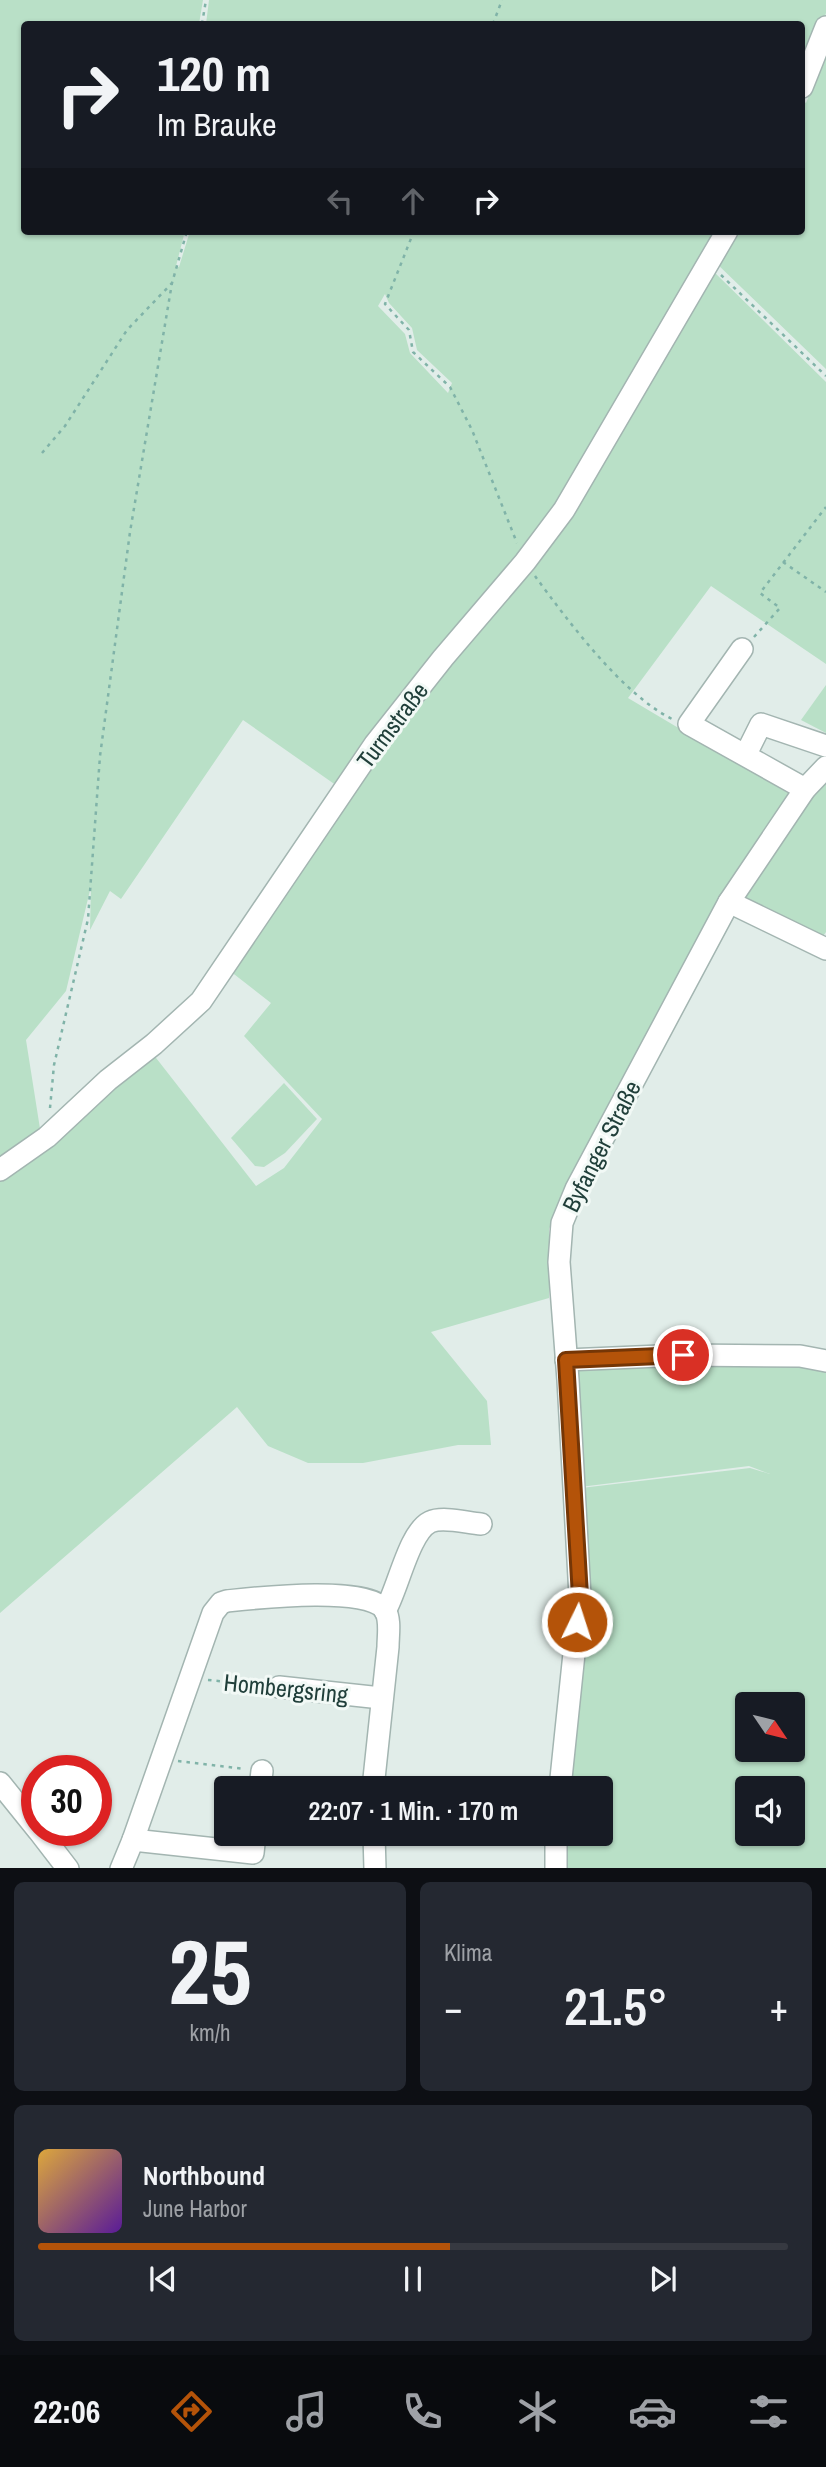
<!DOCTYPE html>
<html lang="de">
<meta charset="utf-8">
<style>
body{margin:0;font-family:"Archivo Narrow",sans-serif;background:#242831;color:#f1f3f6;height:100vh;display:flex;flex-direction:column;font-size:26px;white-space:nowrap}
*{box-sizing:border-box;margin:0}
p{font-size:23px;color:#9ea1a6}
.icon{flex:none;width:38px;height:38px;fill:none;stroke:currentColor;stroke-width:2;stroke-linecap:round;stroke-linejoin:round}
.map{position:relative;height:1868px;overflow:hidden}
.side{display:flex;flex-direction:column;gap:14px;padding:14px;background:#0d0f14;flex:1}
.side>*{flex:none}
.banner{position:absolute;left:21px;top:21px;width:784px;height:214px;border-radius:7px;box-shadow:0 2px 5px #0004;background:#171b24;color:#f1f3f6;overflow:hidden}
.needle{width:46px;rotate:125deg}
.tools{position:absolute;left:735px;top:1692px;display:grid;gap:14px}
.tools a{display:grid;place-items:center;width:70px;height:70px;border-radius:7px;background:#171b24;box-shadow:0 2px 5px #0004;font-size:35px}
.speed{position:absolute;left:21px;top:1755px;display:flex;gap:14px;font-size:35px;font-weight:700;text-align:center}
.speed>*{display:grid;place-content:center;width:91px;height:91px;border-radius:50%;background:#171b24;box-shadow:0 2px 5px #0004;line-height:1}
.speed .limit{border:10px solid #d22;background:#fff;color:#111}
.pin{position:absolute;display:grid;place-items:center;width:60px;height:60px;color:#fff;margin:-30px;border:4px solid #fff;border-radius:50%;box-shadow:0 2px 7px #0007}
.me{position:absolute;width:77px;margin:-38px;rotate:4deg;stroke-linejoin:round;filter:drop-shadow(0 0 5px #0008)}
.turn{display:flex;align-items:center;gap:24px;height:147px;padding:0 21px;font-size:32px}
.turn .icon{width:91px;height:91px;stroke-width:2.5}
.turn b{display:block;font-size:49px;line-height:60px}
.lanes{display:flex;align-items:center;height:66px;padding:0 21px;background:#0003;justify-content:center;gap:35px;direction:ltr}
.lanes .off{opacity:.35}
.big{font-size:52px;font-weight:600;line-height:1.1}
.side .card{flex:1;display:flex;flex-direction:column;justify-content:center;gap:10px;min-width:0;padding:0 24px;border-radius:10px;background:#242831}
.side .dial{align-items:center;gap:0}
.dial b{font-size:91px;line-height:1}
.song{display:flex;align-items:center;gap:21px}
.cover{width:84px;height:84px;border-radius:10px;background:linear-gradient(135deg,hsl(40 70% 55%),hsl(270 70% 35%))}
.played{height:7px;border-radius:4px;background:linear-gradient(90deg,#b45309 55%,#363941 55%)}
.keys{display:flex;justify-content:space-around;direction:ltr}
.heat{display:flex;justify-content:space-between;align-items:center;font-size:38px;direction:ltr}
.side .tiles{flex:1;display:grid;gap:14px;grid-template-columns:1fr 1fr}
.card:last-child{grid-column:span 2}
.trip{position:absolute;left:214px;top:1776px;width:399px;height:70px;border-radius:7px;background:#171b24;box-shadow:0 2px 5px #0004;font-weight:600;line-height:70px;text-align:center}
.dock{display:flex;height:112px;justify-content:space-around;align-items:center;background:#090b0e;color:#9ea1a6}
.dock .icon{width:49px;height:49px}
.dock .selected{color:#b45309}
.dock b{font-size:32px;color:#f1f3f6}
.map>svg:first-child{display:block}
.green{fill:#b9e0c7;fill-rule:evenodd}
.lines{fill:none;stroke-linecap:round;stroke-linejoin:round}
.minor-casing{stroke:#a3b5b1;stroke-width:24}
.path{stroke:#80b3a8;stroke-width:2.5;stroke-dasharray:3.5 5;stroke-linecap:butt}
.minor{stroke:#fff;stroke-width:21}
.route-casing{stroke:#753606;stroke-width:18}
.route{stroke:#b45309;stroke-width:12}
.labels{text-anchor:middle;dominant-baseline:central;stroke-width:6;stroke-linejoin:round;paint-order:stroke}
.street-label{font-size:24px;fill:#203f3a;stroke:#f2f9f6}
</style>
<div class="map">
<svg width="826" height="1869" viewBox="0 0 826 1869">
<rect width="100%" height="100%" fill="#e1ede9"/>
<g class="green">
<path d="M 0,0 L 203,0 L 199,24 L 24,24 L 24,231 L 185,231 L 176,266 L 179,267 L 190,231 L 723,231 L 576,485 L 340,788 L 243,720 L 121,899 L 110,891 L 90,930 L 91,886 L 66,991 L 26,1040 L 41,1135 L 0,1164 ZM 385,294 L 389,303 L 412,328 L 417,350 L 452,383 L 448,393 L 410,353 L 405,334 L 378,306 Z"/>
<path d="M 209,0 L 826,0 L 826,13 L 802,80 L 802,24 L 206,24 Z"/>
<path d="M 826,53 L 826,369 L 714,261 L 731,231 L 802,231 L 802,100 L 806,103 Z"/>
<path d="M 711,269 L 826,382 L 826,664 L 711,586 L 628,698 L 793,796 L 612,1108 L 549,1229 L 549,1298 L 431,1332 L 487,1401 L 491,1445 L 458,1445 L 363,1463 L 308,1463 L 268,1446 L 237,1407 L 0,1613 L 0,1174 L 153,1054 L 256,1186 L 284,1168 L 322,1119 L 244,1036 L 271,1003 L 230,971 L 384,743 L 496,599 Z"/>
<path d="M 826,685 L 826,733 L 801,720 Z"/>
<path d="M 826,773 L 826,932 L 821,939 L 738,896 Z"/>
<path d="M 284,1083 L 317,1119 L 285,1153 L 264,1167 L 255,1166 L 231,1138 Z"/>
<path d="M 574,1364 L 826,1365 L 826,1868 L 567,1868 L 566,1834 L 600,1834 L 600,1788 L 568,1788 L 581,1488 L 750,1468 L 770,1474 L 749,1466 L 580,1487 ZM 747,1704 L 793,1704 L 793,1750 L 747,1750 ZM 747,1788 L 793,1788 L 793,1834 L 747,1834 Z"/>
</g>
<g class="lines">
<g class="minor-casing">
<g id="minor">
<path d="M 802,87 L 826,27"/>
<path d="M 742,649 L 689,724 L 805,789"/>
<path d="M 746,754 L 761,724 L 826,746"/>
<path d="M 729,902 L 826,949"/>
<path d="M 0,1170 L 47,1137 L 108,1080 L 154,1044 L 201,1001 L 375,744 L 443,658 L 525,562 L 564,510 L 727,231"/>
<path d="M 566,1360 L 683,1355 L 800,1356 L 826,1361"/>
<path d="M 385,1611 C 398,1589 409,1532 430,1522 C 443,1516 467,1523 481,1524"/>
<path d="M 279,1687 L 381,1698"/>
<path d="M 0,1783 L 37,1829"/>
<path d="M 260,1788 L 262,1771"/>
<path d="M 560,1788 L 580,1596 L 568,1380 L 559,1262 L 562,1223 L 576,1189 L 729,902 L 805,789 L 826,767"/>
<path d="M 38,1830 L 68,1869"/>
<path d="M 374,1834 L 375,1869"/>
<path d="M 556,1834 L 556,1869"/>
<path d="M 133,1840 L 253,1853 L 255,1834"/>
<path d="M 121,1869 L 133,1840 L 213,1613 L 221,1603 L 227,1601 C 256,1598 368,1585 385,1610 C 391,1620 388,1635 388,1647 L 373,1788"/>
</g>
</g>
<g class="path">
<path d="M 202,24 L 206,0"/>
<path d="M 493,24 L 502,0"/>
<path d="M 802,111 L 804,104"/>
<path d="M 414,231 L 385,304 L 409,330 L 413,352 L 450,387 L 472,430 L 517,543"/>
<path d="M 721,275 L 826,376"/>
<path d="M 42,453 L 65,426 L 127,330 L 172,283"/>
<path d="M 783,562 L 826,592"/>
<path d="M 535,576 C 568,621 622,694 672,719"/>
<path d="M 754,637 L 780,608 L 760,593 L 826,507"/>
<path d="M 50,1108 L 54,1065 L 88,919 L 100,756 L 130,532 L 172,283 L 187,231"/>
<path d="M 208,1680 L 260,1685"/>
<path d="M 178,1761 L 245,1769"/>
</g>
<use href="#minor" class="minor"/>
</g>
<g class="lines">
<g class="route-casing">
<path id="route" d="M 577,1622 L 580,1596 L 566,1360 L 683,1355"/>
</g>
<use href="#route" class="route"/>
</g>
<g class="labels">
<g class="street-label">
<text transform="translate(392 725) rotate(-53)">Turmstraße</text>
<text transform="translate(601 1146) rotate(-63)">Byfanger Straße</text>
<text transform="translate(286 1688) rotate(6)">Hombergsring</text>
</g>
</g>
</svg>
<div class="tools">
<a><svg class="needle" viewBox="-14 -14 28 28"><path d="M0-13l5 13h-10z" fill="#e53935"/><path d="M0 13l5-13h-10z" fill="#9ea1a6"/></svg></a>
<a><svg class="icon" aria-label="sound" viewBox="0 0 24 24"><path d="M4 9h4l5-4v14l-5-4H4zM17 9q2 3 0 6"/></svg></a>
</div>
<div class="speed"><div class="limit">30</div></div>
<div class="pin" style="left:683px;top:1355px;background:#d93025"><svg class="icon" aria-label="arrive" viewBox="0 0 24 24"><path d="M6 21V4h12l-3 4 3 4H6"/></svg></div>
<svg class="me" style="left:577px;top:1622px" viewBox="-20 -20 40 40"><circle r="17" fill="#b45309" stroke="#fff" stroke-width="3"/><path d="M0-11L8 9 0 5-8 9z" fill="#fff"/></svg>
<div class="trip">22:07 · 1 Min. · 170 m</div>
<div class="banner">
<div class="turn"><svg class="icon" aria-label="right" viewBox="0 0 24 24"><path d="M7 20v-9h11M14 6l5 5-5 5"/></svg><div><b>120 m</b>Im Brauke</div></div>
<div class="lanes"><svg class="icon off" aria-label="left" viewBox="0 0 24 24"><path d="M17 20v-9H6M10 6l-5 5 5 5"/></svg><svg class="icon off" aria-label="ahead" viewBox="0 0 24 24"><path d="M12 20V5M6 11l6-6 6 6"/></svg><svg class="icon" aria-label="right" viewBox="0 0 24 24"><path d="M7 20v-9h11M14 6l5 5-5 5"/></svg></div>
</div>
</div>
<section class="side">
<div class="tiles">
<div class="card dial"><b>25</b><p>km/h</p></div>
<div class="card"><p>Klima</p>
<div class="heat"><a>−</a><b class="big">21.5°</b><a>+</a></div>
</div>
<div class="card">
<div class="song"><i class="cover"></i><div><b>Northbound</b><p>June Harbor</p></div></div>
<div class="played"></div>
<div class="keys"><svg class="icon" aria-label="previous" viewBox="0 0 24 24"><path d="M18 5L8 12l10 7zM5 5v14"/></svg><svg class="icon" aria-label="pause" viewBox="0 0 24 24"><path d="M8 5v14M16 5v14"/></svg><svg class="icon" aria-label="next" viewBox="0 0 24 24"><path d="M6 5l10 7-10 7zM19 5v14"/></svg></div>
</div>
</div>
</section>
<nav class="dock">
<b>22:06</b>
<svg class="icon selected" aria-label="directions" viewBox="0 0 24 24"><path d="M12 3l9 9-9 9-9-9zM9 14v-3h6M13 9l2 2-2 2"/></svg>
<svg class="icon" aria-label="music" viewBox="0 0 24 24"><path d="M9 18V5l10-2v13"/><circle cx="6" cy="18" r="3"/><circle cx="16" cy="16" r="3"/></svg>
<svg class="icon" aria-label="phone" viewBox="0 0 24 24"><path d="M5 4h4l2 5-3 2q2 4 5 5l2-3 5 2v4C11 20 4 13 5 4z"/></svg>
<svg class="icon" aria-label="climate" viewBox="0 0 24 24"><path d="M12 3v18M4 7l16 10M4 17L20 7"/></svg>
<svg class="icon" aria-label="car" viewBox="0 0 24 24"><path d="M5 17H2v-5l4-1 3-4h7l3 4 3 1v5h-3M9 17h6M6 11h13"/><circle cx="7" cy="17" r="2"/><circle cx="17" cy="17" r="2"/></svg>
<svg class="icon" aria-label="filters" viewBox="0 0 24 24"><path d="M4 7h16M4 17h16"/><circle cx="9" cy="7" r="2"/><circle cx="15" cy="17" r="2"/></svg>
</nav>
